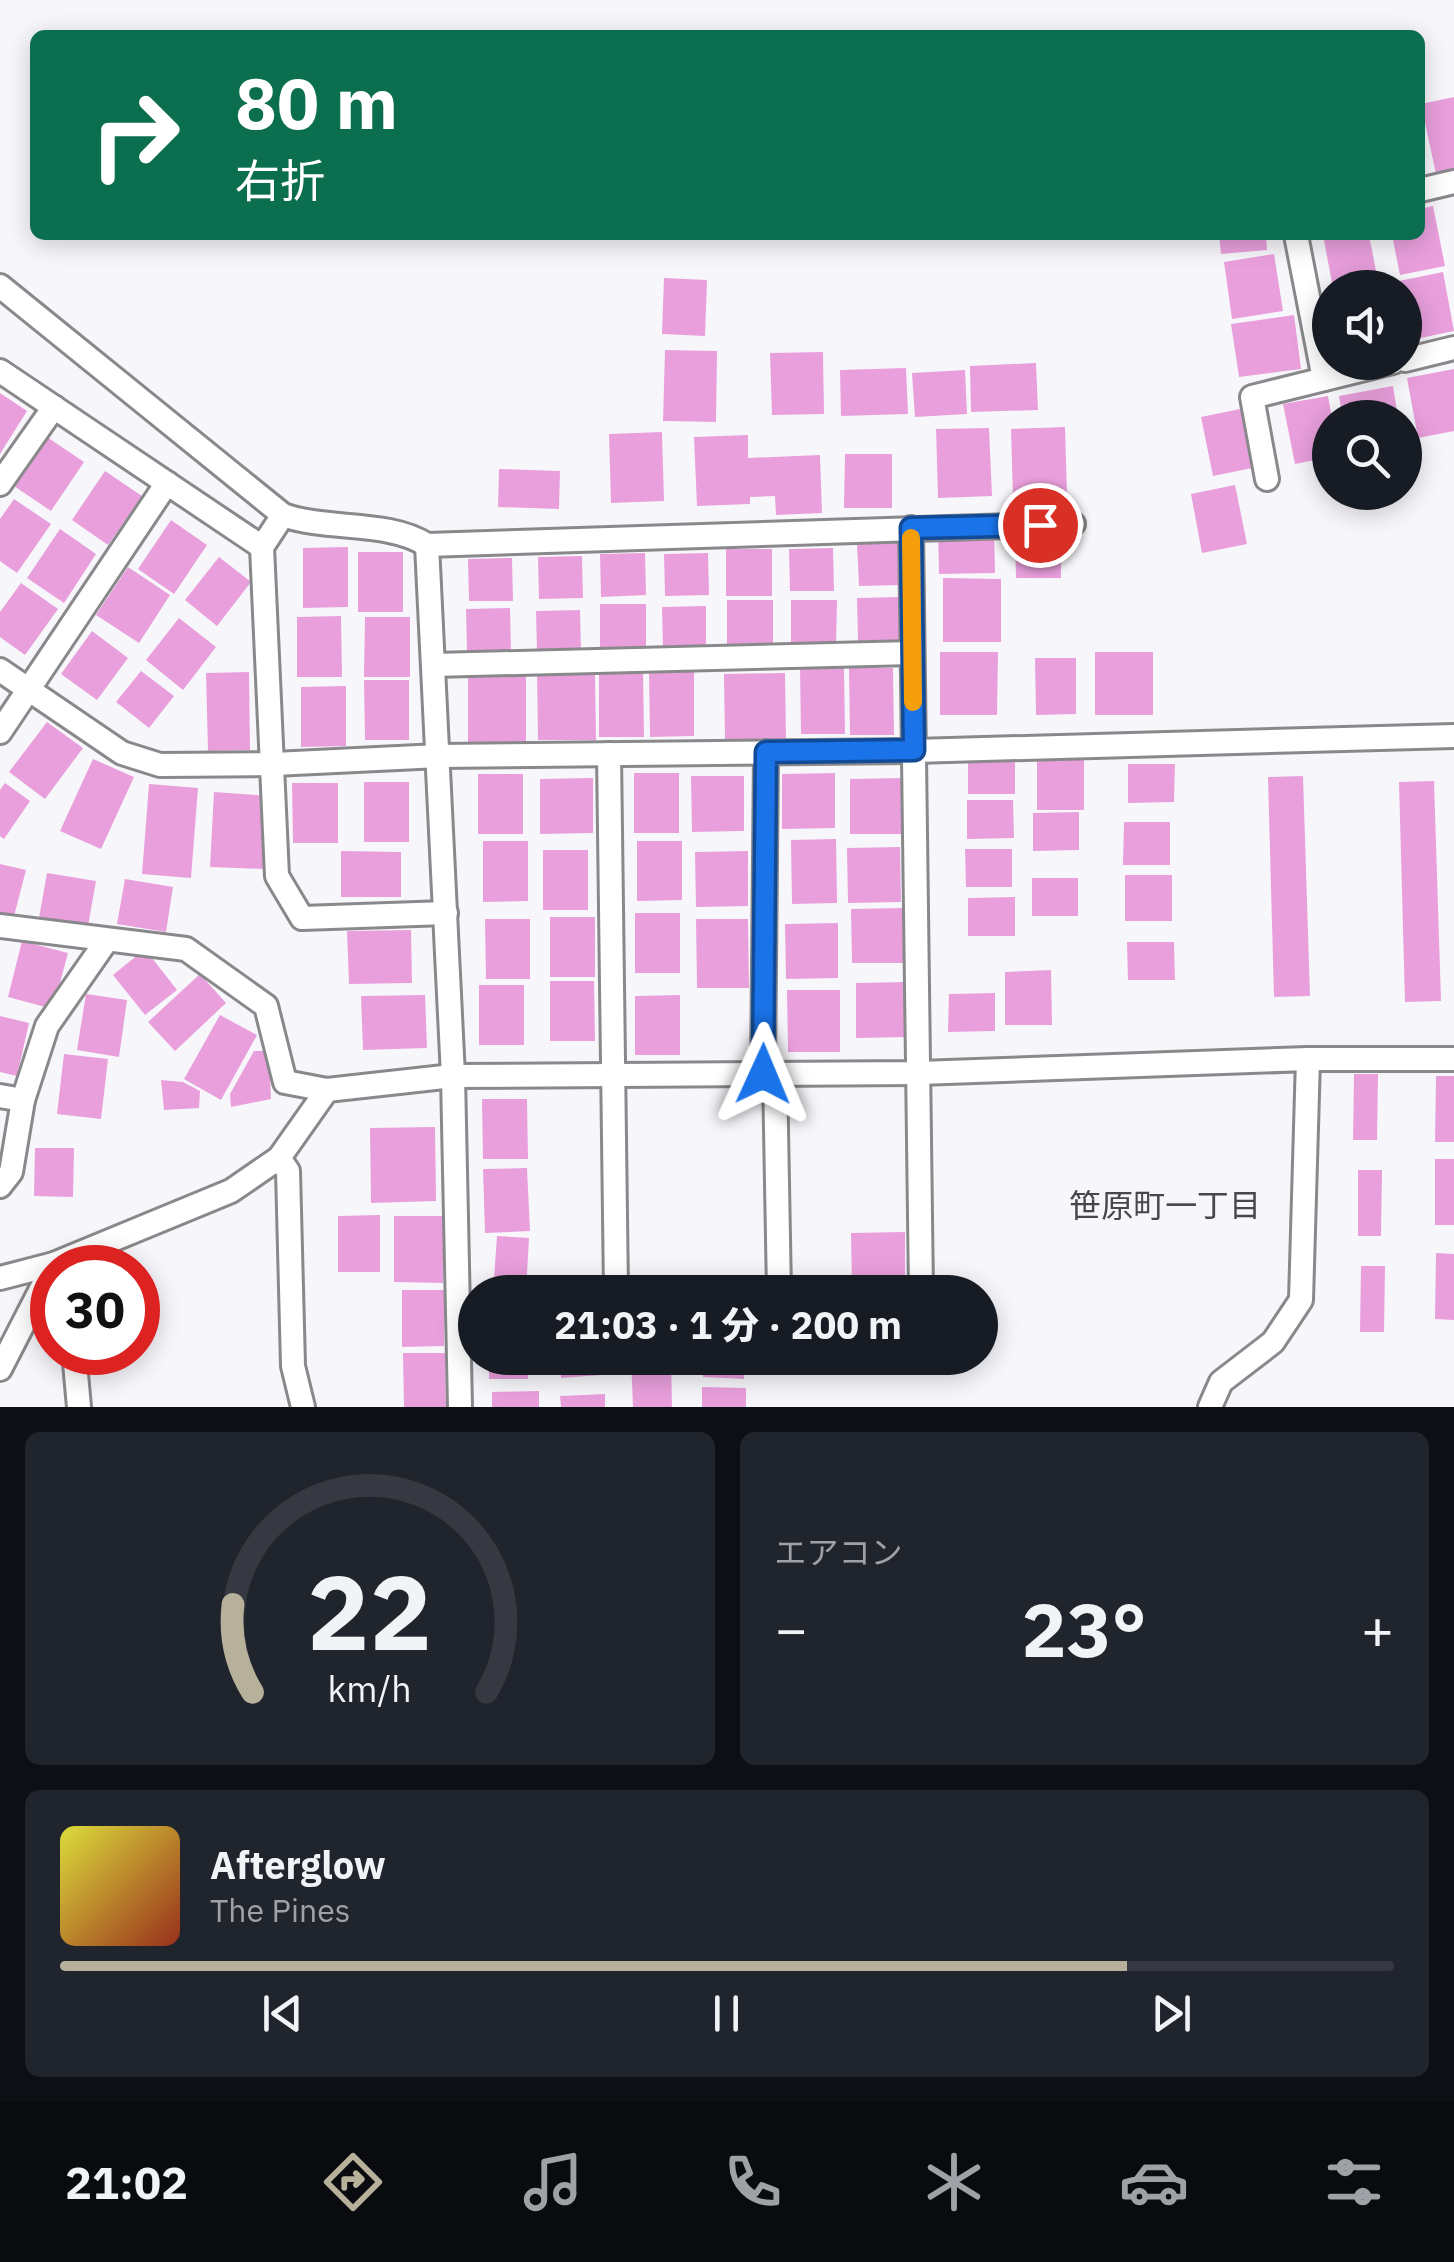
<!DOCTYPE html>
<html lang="ja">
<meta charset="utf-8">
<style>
body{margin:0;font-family:"IBM Plex Sans","Noto Sans JP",sans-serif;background:#20242c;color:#f1f3f6;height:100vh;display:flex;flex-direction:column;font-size:38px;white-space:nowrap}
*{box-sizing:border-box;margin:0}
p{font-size:32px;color:#9ea1a6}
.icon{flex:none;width:55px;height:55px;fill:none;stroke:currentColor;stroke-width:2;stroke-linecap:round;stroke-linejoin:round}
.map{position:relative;height:1407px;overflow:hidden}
.details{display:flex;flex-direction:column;gap:25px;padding:25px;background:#0d0f14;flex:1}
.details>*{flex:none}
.guide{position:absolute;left:30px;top:30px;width:1395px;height:210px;border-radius:15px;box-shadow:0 5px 25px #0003;background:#0b6e4f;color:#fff;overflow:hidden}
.controls{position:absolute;left:1312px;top:270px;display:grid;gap:20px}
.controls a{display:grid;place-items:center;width:110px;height:110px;border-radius:50%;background:#171b24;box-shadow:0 5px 25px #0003;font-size:50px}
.speed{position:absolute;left:30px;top:1245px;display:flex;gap:20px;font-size:50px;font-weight:700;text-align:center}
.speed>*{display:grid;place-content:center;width:130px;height:130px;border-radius:50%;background:#171b24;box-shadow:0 5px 25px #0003;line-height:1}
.speed .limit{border:15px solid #d22;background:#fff;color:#111}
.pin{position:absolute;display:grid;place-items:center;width:85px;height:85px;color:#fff;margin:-42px;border:5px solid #fff;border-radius:50%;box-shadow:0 2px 10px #0007}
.me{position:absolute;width:110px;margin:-55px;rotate:1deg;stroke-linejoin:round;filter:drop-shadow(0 0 8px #0008)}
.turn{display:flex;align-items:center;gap:35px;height:210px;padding:0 40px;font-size:45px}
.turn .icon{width:130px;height:130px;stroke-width:2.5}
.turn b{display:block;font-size:70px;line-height:85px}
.big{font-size:75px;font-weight:800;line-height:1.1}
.details .tile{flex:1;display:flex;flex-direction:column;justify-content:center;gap:15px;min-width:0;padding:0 35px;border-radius:15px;background:#20242c}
.details .dial{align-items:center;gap:0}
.dial svg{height:260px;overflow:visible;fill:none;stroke:#363941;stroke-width:7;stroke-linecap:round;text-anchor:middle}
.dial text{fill:#f1f3f6;stroke:none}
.song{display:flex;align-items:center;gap:30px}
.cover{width:120px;height:120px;border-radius:15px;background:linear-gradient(135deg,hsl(60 70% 55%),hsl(10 70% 35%))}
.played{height:10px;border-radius:5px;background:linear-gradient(90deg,#b7b09b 80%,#363941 80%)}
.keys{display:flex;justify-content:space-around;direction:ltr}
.heat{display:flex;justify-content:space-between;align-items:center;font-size:55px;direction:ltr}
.details .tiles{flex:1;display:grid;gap:25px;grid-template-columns:1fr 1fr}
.tile:last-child{grid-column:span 2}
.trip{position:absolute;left:458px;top:1275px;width:540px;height:100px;border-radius:50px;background:#171b24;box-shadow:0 5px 25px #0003;font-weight:800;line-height:100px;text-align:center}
.menu{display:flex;height:160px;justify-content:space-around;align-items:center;background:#090b0e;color:#9ea1a6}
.menu .icon{width:70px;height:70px}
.menu .selected{color:#b7b09b}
.menu b{font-size:45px;color:#f1f3f6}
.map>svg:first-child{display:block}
.building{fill:#e99fdc}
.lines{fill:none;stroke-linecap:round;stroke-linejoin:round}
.minor-casing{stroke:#89898c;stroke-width:28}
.minor{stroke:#fff;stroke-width:22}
.route-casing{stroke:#114b97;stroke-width:25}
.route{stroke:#1a73e8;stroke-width:18}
.slow{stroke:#f59e0b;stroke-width:18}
.labels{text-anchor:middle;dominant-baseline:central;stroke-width:9;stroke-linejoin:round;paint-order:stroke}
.neighbourhood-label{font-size:32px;fill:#47474a;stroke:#f7f7fb}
</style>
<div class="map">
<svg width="1454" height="1407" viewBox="0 0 1454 1407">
<rect width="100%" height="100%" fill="#f7f7fb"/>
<g class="building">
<path d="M 1454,97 L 1454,170 L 1436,174 L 1421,104 Z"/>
<path d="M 1433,206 L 1445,266 L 1400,275 L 1392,235 L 1420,235 L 1420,209 Z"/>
<path d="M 1219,235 L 1266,235 L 1267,250 L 1221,254 Z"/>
<path d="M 1323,235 L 1369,235 L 1378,281 L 1333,288 Z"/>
<path d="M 1274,254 L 1283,311 L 1232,319 L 1224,262 Z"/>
<path d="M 1443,272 L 1454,331 L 1411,340 L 1405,311 L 1405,288 L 1400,288 L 1399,281 Z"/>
<path d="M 664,278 L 707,280 L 705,336 L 662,334 Z"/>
<path d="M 1294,315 L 1301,369 L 1239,377 L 1231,324 Z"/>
<path d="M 665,350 L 717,351 L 716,422 L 663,421 Z"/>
<path d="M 823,352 L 824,414 L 772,415 L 770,353 Z"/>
<path d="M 1036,363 L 1038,410 L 971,412 L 970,366 Z"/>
<path d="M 906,368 L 908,414 L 841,416 L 840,370 Z"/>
<path d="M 1454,369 L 1454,431 L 1418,438 L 1407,378 Z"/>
<path d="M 965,370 L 967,414 L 915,417 L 912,373 Z"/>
<path d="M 1393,386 L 1398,418 L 1343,418 L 1339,396 Z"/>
<path d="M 0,393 L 27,411 L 0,454 Z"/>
<path d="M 1328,396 L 1332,418 L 1330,457 L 1295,464 L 1283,404 Z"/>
<path d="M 1245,408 L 1257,467 L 1213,476 L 1201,417 Z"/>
<path d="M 1065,427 L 1067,495 L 1013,497 L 1011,429 Z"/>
<path d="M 989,428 L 992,496 L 938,498 L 936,429 Z"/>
<path d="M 662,432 L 664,501 L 611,503 L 609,434 Z"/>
<path d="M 748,435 L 748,458 L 820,455 L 822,513 L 776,515 L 775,496 L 750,497 L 750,504 L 697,506 L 694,437 Z"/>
<path d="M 47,437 L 84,462 L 51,511 L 14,486 Z"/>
<path d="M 845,454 L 892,454 L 892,508 L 844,508 Z"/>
<path d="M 499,469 L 560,471 L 559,509 L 498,507 Z"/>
<path d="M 105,471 L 142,496 L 108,545 L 72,520 Z"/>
<path d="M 1235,485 L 1247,544 L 1202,553 L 1191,494 Z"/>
<path d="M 14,499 L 51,524 L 17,573 L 0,561 L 0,519 Z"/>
<path d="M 171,520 L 207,545 L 174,594 L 138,569 Z"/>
<path d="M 60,529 L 96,554 L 64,603 L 27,578 Z"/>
<path d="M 994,529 L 995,573 L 939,574 L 938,530 Z"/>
<path d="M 1015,531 L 1061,531 L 1061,578 L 1016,578 Z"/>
<path d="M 902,542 L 902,585 L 859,586 L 857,543 Z"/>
<path d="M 348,547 L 348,607 L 303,608 L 303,548 Z"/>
<path d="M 833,548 L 834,591 L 790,591 L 789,549 Z"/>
<rect x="726" y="549" width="46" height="47"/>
<rect x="358" y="552" width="45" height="60"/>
<path d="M 645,553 L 646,595 L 601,597 L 600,554 Z"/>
<path d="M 708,553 L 709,595 L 665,596 L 664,554 Z"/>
<path d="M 582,556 L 583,598 L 539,599 L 538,557 Z"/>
<path d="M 219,557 L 251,582 L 217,626 L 185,600 Z"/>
<path d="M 512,558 L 513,601 L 469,601 L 468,559 Z"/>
<path d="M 128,567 L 170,595 L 139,643 L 96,615 Z"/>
<path d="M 943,578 L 1001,579 L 1001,642 L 943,642 Z"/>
<path d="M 21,583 L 58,609 L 25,655 L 0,637 L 0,612 Z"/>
<path d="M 901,597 L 902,640 L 858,641 L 857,598 Z"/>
<rect x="727" y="600" width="46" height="47"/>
<path d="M 791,600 L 837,600 L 836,647 L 791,647 Z"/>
<rect x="600" y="604" width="46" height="47"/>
<path d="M 706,606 L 706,648 L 663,649 L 662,607 Z"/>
<path d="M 510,608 L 511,651 L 467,652 L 466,609 Z"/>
<path d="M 580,610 L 581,652 L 537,653 L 536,611 Z"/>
<path d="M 341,616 L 342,677 L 297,677 L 297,617 Z"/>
<path d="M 365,617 L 410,617 L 410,677 L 364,677 Z"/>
<path d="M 179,618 L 216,647 L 183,690 L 146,660 Z"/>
<path d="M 92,631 L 128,658 L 97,700 L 61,674 Z"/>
<path d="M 940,652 L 998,652 L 997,715 L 940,715 Z"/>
<rect x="1095" y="652" width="58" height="63"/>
<path d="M 1035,658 L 1076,658 L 1076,714 L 1036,715 Z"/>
<path d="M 844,666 L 845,734 L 801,734 L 800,667 Z"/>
<path d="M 849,668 L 893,668 L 894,735 L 850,735 Z"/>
<path d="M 643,669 L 644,737 L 599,737 L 599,670 Z"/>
<path d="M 694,669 L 694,736 L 650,737 L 649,670 Z"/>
<path d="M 141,671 L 174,696 L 149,728 L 116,702 Z"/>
<path d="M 595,671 L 596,740 L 538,740 L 537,672 Z"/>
<path d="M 249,672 L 250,750 L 208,751 L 206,673 Z"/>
<path d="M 785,673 L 786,740 L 725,741 L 724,674 Z"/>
<path d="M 468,675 L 526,675 L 526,743 L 468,744 Z"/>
<path d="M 364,680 L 409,680 L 409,740 L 365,740 Z"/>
<path d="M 346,686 L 346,746 L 301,747 L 301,687 Z"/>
<path d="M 47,722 L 83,748 L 45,799 L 9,772 Z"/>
<rect x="1037" y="754" width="47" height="56"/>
<rect x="968" y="756" width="47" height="38"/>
<path d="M 93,759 L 134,777 L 101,849 L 60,831 Z"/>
<path d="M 1128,764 L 1175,764 L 1174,802 L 1128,803 Z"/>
<rect x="634" y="773" width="45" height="60"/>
<path d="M 835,773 L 835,828 L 782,829 L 782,774 Z"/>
<rect x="478" y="774" width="45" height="60"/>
<path d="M 691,776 L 744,776 L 744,831 L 692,832 Z"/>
<path d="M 1303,776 L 1310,996 L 1274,997 L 1268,777 Z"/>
<path d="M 593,778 L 593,833 L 540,834 L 540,779 Z"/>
<path d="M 902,778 L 903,834 L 850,834 L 850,779 Z"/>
<path d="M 1434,781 L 1441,1001 L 1405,1002 L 1399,782 Z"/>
<rect x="364" y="782" width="45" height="60"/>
<path d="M 5,783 L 30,801 L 4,839 L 0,836 L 0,790 Z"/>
<path d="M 292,783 L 338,783 L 338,843 L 293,843 Z"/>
<path d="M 149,784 L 198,788 L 191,878 L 142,874 Z"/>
<path d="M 214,792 L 269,796 L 265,869 L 210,867 Z"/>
<path d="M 967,800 L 1013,800 L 1014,838 L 967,839 Z"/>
<path d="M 1079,812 L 1079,850 L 1033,851 L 1033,813 Z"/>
<path d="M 1124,822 L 1170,822 L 1170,865 L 1123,865 Z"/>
<path d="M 836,839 L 837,903 L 792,904 L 791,840 Z"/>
<path d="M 483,841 L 528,841 L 528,901 L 483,902 Z"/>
<path d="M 637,841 L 682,841 L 682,900 L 637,901 Z"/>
<path d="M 900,847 L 901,902 L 848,903 L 847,848 Z"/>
<path d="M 965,849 L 1012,849 L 1012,887 L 966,887 Z"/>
<rect x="543" y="850" width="45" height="60"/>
<path d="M 341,851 L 401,852 L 401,897 L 341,897 Z"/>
<path d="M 748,851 L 748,906 L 696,907 L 695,852 Z"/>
<path d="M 0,864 L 26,870 L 13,920 L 0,917 Z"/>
<path d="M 47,873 L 96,881 L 88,926 L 39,918 Z"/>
<rect x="1125" y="875" width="47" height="46"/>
<rect x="1032" y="878" width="46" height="38"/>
<path d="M 125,879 L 173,887 L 166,932 L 117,924 Z"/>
<path d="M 1015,897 L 1015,936 L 968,936 L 968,898 Z"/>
<path d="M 904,908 L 904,963 L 852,963 L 851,909 Z"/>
<rect x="635" y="913" width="45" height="60"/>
<rect x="550" y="917" width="45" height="60"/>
<path d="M 485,919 L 530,919 L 530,979 L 486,979 Z"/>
<path d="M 696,919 L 748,919 L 749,988 L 697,988 Z"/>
<path d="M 838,923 L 838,978 L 786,979 L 785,924 Z"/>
<path d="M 411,930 L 412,983 L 349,984 L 347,931 Z"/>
<path d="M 22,941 L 68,953 L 53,1009 L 8,997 Z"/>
<path d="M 1127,942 L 1174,942 L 1175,980 L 1128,980 Z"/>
<path d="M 145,949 L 177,990 L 145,1015 L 113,975 Z"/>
<path d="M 1051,970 L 1052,1025 L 1005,1025 L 1005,972 Z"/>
<path d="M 200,974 L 226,1003 L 175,1051 L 148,1022 Z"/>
<path d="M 550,981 L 594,981 L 595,1041 L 550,1041 Z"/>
<path d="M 908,982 L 909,1037 L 856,1038 L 856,983 Z"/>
<rect x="479" y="985" width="45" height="60"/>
<path d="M 787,990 L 840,990 L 840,1052 L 788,1052 Z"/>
<path d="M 995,993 L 995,1031 L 948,1032 L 949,994 Z"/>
<path d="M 86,994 L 127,1000 L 119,1057 L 77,1050 Z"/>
<path d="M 425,995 L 427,1048 L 363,1050 L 361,996 Z"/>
<path d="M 680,995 L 680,1055 L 635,1055 L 635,996 Z"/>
<path d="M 220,1015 L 257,1035 L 221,1100 L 184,1079 Z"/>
<path d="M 0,1016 L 29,1023 L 17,1076 L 0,1072 Z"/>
<path d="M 254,1051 L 269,1051 L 271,1099 L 231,1107 L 230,1094 Z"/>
<path d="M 64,1054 L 108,1059 L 101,1119 L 57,1114 Z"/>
<path d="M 1354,1074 L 1378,1074 L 1377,1140 L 1353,1140 Z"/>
<path d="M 1436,1076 L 1454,1076 L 1454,1142 L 1435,1142 Z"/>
<path d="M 161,1080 L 183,1082 L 200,1091 L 199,1108 L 164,1110 Z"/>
<path d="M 482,1099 L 527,1099 L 528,1159 L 483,1159 Z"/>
<path d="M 435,1127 L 436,1201 L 371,1203 L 370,1128 Z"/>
<path d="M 35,1148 L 74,1148 L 73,1197 L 34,1196 Z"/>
<rect x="1435" y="1159" width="19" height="66"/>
<path d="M 527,1168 L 530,1231 L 485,1233 L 483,1169 Z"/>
<path d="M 1358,1170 L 1382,1170 L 1381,1236 L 1358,1236 Z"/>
<path d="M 380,1215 L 380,1272 L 338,1272 L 338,1216 Z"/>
<path d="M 394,1216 L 444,1216 L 443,1283 L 394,1282 Z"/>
<path d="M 905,1232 L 905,1287 L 852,1288 L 851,1233 Z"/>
<path d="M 497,1236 L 529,1238 L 526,1292 L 493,1292 Z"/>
<path d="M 1436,1253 L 1454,1254 L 1454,1320 L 1435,1319 Z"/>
<path d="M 1361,1266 L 1385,1266 L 1384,1332 L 1360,1332 Z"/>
<path d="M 402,1290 L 444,1290 L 444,1346 L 402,1347 Z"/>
<path d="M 403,1353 L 445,1353 L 446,1407 L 404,1407 Z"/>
<rect x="489" y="1358" width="39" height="21"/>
<path d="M 560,1358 L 600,1358 L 601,1375 L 561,1378 Z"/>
<path d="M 631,1358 L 671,1358 L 672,1407 L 633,1407 Z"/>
<path d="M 704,1358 L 746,1358 L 744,1379 L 703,1377 Z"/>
<path d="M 702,1387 L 746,1388 L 746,1407 L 702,1407 Z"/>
<path d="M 539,1391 L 539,1407 L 492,1407 L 492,1392 Z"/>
<path d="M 605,1394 L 605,1407 L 561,1407 L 560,1396 Z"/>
</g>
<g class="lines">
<g class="minor-casing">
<g id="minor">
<path d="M 1420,190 L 1454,182"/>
<path d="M 1296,235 L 1324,379"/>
<path d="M 0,286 L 283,515 C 328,531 388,520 427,545 L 1073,524"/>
<path d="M 1405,360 L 1454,348"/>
<path d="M 0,371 L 262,547"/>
<path d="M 1267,479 L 1252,397 L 1393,362"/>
<path d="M 0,484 L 54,407"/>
<path d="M 283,515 L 262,547 L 277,876 L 302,918 L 446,913"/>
<path d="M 911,528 L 921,1292"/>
<path d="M 427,545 L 453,1076 L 460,1407"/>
<path d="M 434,665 L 912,653"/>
<path d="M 0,670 L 122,753 L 160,765 L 274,764 L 439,756 L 914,751 L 1454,736"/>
<path d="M 0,732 L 167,483"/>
<path d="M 609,754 L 616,1292"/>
<path d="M 0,926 L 186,949 L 266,1006 L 285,1082 L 327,1090"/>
<path d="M 763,1074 L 766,752"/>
<path d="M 775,1074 L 779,1292"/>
<path d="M 0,1096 L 23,1100 L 11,1172 L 0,1186"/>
<path d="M 23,1100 L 47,1026 L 107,940"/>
<path d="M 279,1158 L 288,1171 L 293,1366 L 303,1407"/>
<path d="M 0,1278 L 54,1264 L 231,1191 L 279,1158 L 327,1090 L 453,1076 L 919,1073 L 1308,1059 L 1454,1059"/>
<path d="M 74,1352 L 79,1407"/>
<path d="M 0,1369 L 54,1264"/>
<path d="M 1210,1407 L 1221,1382 L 1273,1342 L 1301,1300 L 1308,1059"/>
</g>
</g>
<use href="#minor" class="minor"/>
</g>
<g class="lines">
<g class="route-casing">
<path id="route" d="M 763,1074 L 766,752 L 914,750 L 911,528 L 1040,525"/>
</g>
<use href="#route" class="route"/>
<path class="slow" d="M 911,538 L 913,702"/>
</g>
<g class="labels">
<g class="neighbourhood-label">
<text x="1165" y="1205">笹原町一丁目</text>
</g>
</g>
</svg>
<div class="controls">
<a><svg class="icon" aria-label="sound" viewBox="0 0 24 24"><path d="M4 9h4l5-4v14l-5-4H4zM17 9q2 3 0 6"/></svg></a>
<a><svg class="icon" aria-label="search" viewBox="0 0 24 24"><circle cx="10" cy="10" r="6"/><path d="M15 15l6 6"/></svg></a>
</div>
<div class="speed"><div class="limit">30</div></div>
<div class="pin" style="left:1040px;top:525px;background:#d93025"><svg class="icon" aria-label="arrive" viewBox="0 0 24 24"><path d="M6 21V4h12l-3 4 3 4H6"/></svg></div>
<svg class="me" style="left:763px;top:1074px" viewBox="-20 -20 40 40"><path d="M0-17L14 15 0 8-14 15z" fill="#1a73e8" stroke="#fff" stroke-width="4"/></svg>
<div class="trip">21:03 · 1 分 · 200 m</div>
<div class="guide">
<div class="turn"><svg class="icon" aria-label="right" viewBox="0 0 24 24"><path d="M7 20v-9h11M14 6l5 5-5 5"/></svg><div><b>80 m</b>右折</div></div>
</div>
</div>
<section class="details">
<div class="tiles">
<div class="tile dial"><svg viewBox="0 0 100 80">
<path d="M14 69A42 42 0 1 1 86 69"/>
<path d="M14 69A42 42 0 0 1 8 42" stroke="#b7b09b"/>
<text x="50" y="56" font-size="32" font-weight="700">22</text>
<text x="50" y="72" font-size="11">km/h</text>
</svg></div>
<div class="tile"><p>エアコン</p>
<div class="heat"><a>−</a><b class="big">23°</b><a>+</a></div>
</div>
<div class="tile">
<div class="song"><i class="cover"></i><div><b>Afterglow</b><p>The Pines</p></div></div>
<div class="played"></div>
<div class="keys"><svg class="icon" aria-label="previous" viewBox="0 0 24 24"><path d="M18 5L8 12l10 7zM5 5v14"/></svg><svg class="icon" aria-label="pause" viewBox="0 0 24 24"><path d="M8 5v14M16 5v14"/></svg><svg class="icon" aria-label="next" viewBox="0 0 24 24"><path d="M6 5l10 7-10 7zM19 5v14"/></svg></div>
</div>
</div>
</section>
<nav class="menu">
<b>21:02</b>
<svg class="icon selected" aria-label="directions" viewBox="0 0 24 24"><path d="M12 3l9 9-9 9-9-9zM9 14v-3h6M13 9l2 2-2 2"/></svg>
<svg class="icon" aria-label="music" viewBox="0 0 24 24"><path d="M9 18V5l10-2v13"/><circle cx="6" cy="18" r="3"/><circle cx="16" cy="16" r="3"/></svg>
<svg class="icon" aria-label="phone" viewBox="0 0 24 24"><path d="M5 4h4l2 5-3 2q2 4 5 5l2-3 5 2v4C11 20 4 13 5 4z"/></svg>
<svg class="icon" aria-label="climate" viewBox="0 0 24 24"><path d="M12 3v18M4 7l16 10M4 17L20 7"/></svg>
<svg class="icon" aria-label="car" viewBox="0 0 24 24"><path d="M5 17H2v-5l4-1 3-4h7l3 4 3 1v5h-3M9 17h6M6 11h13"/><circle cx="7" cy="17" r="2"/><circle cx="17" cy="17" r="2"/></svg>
<svg class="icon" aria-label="filters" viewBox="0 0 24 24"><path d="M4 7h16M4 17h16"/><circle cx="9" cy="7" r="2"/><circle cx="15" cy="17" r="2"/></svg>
</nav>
